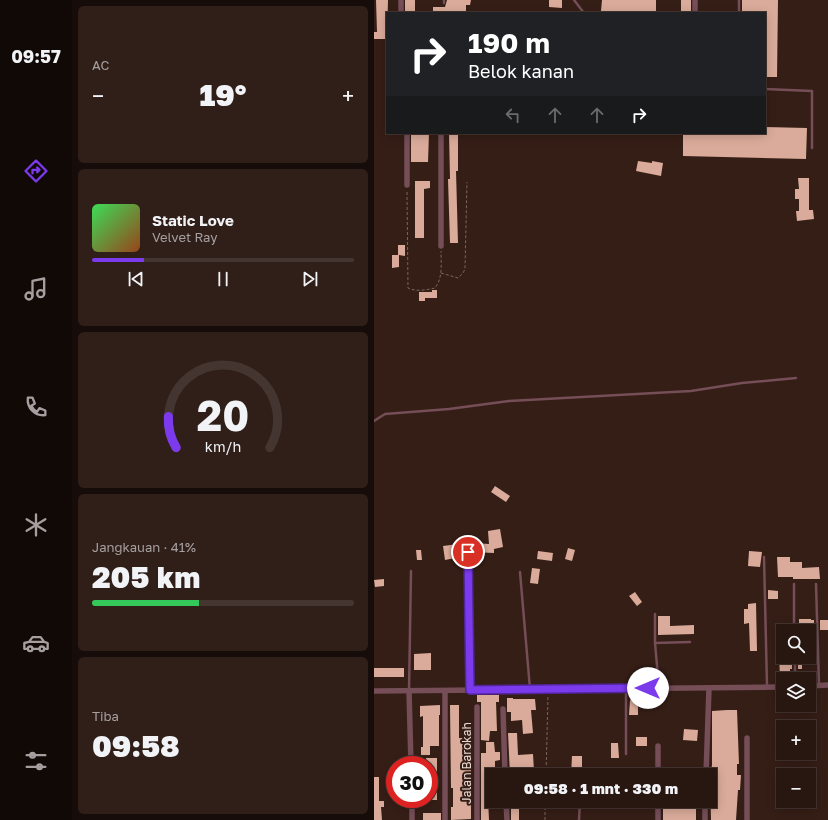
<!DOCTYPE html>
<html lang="id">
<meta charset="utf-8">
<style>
body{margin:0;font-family:"Golos Text",sans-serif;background:#301f19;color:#f1f3f6;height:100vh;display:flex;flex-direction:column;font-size:15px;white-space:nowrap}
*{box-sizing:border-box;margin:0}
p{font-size:13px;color:#a59f9f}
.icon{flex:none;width:22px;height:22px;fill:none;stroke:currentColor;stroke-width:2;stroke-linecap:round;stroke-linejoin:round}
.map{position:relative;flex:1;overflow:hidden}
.sheet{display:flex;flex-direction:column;gap:6px;padding:6px;background:#160c09;width:302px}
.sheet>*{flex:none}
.top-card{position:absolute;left:12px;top:12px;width:380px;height:122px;border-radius:0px;box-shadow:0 2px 10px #0003,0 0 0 1px #443530;background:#202124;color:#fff;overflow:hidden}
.buttons{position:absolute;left:402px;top:624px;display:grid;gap:8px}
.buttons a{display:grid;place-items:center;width:40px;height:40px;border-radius:0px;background:#281610;box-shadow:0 2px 10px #0003,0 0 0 1px #443530;font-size:20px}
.speed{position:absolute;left:12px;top:756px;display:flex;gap:8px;font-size:20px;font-weight:700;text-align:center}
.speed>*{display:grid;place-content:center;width:52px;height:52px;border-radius:50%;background:#281610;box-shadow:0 2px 10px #0003,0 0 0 1px #443530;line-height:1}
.speed .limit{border:6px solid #d22;background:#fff;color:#111}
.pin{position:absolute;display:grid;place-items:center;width:34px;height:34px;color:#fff;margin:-17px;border:2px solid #fff;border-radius:50%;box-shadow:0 1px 4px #0007}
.me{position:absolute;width:44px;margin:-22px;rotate:270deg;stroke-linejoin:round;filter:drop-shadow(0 0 3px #0008)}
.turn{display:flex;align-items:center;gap:14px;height:84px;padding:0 16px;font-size:18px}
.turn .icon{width:52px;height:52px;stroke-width:2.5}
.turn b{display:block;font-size:28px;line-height:34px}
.lanes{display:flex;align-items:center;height:38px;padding:0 16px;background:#0003;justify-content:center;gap:20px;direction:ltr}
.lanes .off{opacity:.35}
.big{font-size:30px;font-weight:800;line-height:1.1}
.sheet .tile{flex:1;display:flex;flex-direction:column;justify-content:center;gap:6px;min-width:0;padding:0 14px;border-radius:6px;background:#301f19}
.sheet .dial{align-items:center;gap:0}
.dial svg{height:104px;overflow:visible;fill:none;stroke:#443530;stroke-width:7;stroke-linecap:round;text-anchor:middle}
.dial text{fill:#f1f3f6;stroke:none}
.song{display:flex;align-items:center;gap:12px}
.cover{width:48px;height:48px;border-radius:6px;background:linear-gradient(135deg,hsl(130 70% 55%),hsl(20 70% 35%))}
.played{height:4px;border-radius:2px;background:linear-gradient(90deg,#7c3aed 20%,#443530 20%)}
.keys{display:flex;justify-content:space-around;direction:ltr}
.heat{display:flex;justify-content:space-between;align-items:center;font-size:22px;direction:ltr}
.charge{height:6px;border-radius:3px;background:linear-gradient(90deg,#34c759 41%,#443530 0)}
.trip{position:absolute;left:111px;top:768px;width:232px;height:40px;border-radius:0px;background:#281610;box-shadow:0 2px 10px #0003,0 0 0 1px #443530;font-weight:800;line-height:40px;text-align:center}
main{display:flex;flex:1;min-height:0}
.dock{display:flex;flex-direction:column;width:72px;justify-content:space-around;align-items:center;background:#100906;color:#a59f9f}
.dock .icon{width:28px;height:28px}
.dock .current{color:#7c3aed}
.dock b{font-size:18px;color:#f1f3f6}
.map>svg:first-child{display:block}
.building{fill:#daab9a}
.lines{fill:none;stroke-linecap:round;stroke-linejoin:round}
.path{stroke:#7a665e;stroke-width:1;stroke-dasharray:3 2;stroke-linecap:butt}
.lane{stroke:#754e58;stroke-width:2.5}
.street{stroke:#754e58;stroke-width:5.5}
.route-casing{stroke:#51269a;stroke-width:10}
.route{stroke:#7c3aed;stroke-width:7}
.labels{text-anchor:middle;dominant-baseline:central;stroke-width:4;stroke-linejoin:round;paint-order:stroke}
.street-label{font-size:12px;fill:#e9d9d3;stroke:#351e16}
</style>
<main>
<nav class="dock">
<b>09:57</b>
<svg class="icon current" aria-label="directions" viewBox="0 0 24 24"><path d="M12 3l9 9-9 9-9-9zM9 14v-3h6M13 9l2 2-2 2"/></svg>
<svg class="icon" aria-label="music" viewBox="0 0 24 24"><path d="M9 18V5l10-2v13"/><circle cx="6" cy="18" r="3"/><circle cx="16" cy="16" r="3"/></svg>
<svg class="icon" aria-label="phone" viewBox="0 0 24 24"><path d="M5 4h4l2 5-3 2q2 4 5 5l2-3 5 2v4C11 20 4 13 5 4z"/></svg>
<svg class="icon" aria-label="climate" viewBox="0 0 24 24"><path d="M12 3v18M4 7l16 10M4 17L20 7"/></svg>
<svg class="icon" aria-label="car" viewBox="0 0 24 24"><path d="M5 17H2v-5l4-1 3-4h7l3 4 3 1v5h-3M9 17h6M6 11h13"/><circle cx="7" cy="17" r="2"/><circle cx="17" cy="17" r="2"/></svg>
<svg class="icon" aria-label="filters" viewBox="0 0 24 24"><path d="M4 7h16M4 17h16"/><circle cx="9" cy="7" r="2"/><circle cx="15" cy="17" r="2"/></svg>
</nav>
<section class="sheet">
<div class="tile"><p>AC</p>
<div class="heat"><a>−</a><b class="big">19°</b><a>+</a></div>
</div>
<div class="tile">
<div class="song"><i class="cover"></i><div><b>Static Love</b><p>Velvet Ray</p></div></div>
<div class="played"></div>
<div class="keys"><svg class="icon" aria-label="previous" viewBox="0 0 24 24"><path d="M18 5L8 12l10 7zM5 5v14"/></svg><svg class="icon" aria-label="pause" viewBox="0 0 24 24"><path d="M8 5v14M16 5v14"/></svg><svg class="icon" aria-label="next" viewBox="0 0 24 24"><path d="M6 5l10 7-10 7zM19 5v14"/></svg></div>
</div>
<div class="tile dial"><svg viewBox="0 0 100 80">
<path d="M14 69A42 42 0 1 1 86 69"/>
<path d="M14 69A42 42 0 0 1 8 45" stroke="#7c3aed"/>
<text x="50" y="56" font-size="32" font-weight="700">20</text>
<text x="50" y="72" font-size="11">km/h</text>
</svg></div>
<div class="tile"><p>Jangkauan · 41%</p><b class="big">205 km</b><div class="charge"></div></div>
<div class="tile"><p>Tiba</p><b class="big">09:58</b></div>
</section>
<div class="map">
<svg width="454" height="820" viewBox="0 0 454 820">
<rect width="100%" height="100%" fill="#351e16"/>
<g class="building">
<path d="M 2,0 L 14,0 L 13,39 L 0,39 L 0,32 L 3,32 Z"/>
<rect x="31" y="0" width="10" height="13"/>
<path d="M 73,0 L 97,0 L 96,5 L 92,5 L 92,13 L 59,13 L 59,7 L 71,7 Z"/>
<path d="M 175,0 L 188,0 L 188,8 L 175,7 Z"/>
<path d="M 228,0 L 282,0 L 282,12 L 227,11 Z"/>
<rect x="307" y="0" width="10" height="13"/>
<path d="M 368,0 L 404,0 L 403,77 L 391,77 L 391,13 L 368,13 Z"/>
<path d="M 391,127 L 433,128 L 432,159 L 309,156 L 309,133 L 391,133 Z"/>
<path d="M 37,133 L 55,133 L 54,162 L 37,162 Z"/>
<path d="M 75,133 L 84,133 L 84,171 L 82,171 L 84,243 L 76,243 L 74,179 L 76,179 Z"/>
<path d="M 264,161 L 278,163 L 278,161 L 289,163 L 287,176 L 262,171 Z"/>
<path d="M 424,178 L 435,178 L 435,210 L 439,210 L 440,219 L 423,221 L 422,211 L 425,211 L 425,199 L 421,199 L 421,189 L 425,189 Z"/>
<path d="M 41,181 L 56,181 L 56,188 L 50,189 L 50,238 L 41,238 Z"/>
<path d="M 24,245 L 31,245 L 31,256 L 25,255 L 25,267 L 18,268 L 18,255 L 24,255 Z"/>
<path d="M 58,290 L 63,290 L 63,298 L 51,298 L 51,301 L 45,301 L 45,292 L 58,292 Z"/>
<path d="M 121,486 L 136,496 L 132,502 L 117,492 Z"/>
<path d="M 126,529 L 129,547 L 120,549 L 120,553 L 98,552 L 99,543 L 115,544 L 114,531 Z"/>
<path d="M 84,544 L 86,557 L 71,560 L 69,546 Z"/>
<path d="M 194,548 L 201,550 L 198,561 L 191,559 Z"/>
<path d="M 42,550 L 47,550 L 48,560 L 43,560 Z"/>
<path d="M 164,551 L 179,553 L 178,561 L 163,559 Z"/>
<path d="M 375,551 L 388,552 L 386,567 L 374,566 Z"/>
<path d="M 403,557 L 416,557 L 416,562 L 428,562 L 428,568 L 445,567 L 446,579 L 419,579 L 419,577 L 404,577 Z"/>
<path d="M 158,568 L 166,569 L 164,584 L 156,583 Z"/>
<path d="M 10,579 L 10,586 L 1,587 L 0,580 Z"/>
<path d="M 394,590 L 404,591 L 404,599 L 394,599 Z"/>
<path d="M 261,592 L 268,602 L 263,606 L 255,596 Z"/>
<path d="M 382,603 L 383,651 L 376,651 L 375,623 L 370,624 L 370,609 L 374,609 L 374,604 Z"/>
<path d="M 284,616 L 296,616 L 296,626 L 320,625 L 320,634 L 284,635 Z"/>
<path d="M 425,619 L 437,619 L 437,620 L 440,620 L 440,626 L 425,626 Z"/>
<rect x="446" y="620" width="8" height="10"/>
<path d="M 57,653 L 57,670 L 40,670 L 40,654 Z"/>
<path d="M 405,657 L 418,657 L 418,669 L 416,669 L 416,675 L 406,676 Z"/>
<rect x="424" y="657" width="4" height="12"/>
<rect x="0" y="668" width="30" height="9"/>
<path d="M 103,695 L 125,695 L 125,702 L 122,702 L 123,731 L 116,731 L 115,741 L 107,740 L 107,702 L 103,702 Z"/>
<path d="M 133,698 L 139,698 L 139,699 L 161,699 L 162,710 L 157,710 L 159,733 L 149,734 L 148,720 L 137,721 L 137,712 L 133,712 Z"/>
<path d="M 256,700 L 264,701 L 264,715 L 255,715 Z"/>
<path d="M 66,705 L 66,715 L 65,715 L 65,746 L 56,746 L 56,755 L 47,755 L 47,747 L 49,747 L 49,716 L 46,717 L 46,706 Z"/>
<path d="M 76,705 L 85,705 L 85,738 L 97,738 L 97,819 L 77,820 L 77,807 L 79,807 L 79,788 L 77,788 Z"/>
<path d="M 353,710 L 363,710 L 365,764 L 363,764 L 363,775 L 367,775 L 366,790 L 364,790 L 362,820 L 337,820 L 336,778 L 338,765 L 338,711 Z"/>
<path d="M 310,729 L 324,730 L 323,741 L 309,740 Z"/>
<path d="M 134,733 L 143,733 L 144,755 L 159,754 L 160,771 L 157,771 L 157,775 L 136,775 Z"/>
<rect x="262" y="737" width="11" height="9"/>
<path d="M 112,742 L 120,742 L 121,752 L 126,752 L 126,760 L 121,761 L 121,775 L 118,775 L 118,798 L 114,799 L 115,820 L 107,820 L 107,753 L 112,753 Z"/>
<path d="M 237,743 L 244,743 L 245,758 L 237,758 Z"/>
<path d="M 198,756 L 208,756 L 208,775 L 197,775 Z"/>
<path d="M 52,758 L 63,758 L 63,800 L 55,800 L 55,765 L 52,765 Z"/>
<path d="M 262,770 L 280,771 L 280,775 L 261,775 Z"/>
<path d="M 0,777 L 5,777 L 5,801 L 10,801 L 10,807 L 7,807 L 8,820 L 0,820 Z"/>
<rect x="289" y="801" width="33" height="19"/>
<rect x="137" y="808" width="8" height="12"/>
<rect x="49" y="813" width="18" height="7"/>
</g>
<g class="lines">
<g class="path">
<path d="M 33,192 L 34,288 C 42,292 52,290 61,288 C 69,278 67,264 67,251"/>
<path d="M 67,273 L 84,278 L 89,273 L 91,269 L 93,182"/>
<path d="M 172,775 L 174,696"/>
<path d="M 171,820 L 171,801"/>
</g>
<g class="lane">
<path d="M 200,0 L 210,13"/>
<path d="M 70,3 L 70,0"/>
<path d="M 365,13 L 365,0"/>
<path d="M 391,89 L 438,91 L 438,148"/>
<path d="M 0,421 L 11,414 L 75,409 L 135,401 L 317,391 L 368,383 L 422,378"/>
<path d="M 390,557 L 393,686"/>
<path d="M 146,572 L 156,689"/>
<path d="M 420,584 L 420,631"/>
<path d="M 442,584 L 445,686"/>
<path d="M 281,614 L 281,643 L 285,688"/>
<path d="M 281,643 L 316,642"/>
<path d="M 421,657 L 421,679"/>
<path d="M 252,688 L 252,754"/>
<path d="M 35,691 L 37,571"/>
<path d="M 205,820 L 206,801"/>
</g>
<g class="street">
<path d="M 321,0 L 321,13"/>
<path d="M 27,13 L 27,0"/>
<path d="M 33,133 L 33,185"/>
<path d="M 67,133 L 67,246"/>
<path d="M 94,552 L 96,690"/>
<path d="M 435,686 L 454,685"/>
<path d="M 0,691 L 409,687"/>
<path d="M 35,691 L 37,765"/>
<path d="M 129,709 L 131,775"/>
<path d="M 373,738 L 373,820"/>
<path d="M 284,775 L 284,746"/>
<path d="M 332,775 L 335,688"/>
<path d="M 38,799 L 38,820"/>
<path d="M 132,801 L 133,820"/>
<path d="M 71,820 L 71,691"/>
<path d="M 103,820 L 103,707"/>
<path d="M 284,820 L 284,801"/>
<path d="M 331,820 L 331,801"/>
</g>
</g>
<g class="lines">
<g class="route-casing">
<path id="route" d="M 94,552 L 96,690 L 274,688"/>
</g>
<use href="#route" class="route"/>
</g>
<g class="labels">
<g class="street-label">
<text transform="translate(92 763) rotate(-90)">Jalan Barokah</text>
</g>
</g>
</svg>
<div class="buttons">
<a><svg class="icon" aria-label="search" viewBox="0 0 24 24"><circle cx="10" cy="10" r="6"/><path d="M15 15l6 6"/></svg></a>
<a><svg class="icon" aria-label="layers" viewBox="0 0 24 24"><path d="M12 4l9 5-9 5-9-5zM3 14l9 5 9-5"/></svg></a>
<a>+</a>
<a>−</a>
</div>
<div class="speed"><div class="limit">30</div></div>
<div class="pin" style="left:94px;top:552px;background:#d93025"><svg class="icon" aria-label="arrive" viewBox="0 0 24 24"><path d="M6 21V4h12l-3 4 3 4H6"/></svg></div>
<svg class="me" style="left:274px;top:688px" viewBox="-20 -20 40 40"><circle r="19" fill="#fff"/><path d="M0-13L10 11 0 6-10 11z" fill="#7c3aed"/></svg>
<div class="trip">09:58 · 1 mnt · 330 m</div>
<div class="top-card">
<div class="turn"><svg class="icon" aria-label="right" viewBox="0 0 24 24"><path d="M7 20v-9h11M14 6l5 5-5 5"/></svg><div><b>190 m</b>Belok kanan</div></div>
<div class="lanes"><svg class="icon off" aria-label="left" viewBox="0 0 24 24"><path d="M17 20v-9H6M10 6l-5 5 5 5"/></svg><svg class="icon off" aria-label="ahead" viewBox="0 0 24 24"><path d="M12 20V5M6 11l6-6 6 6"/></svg><svg class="icon off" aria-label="ahead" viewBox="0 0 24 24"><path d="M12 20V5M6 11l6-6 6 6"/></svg><svg class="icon" aria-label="right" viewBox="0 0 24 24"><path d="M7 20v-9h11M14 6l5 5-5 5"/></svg></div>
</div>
</div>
</main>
